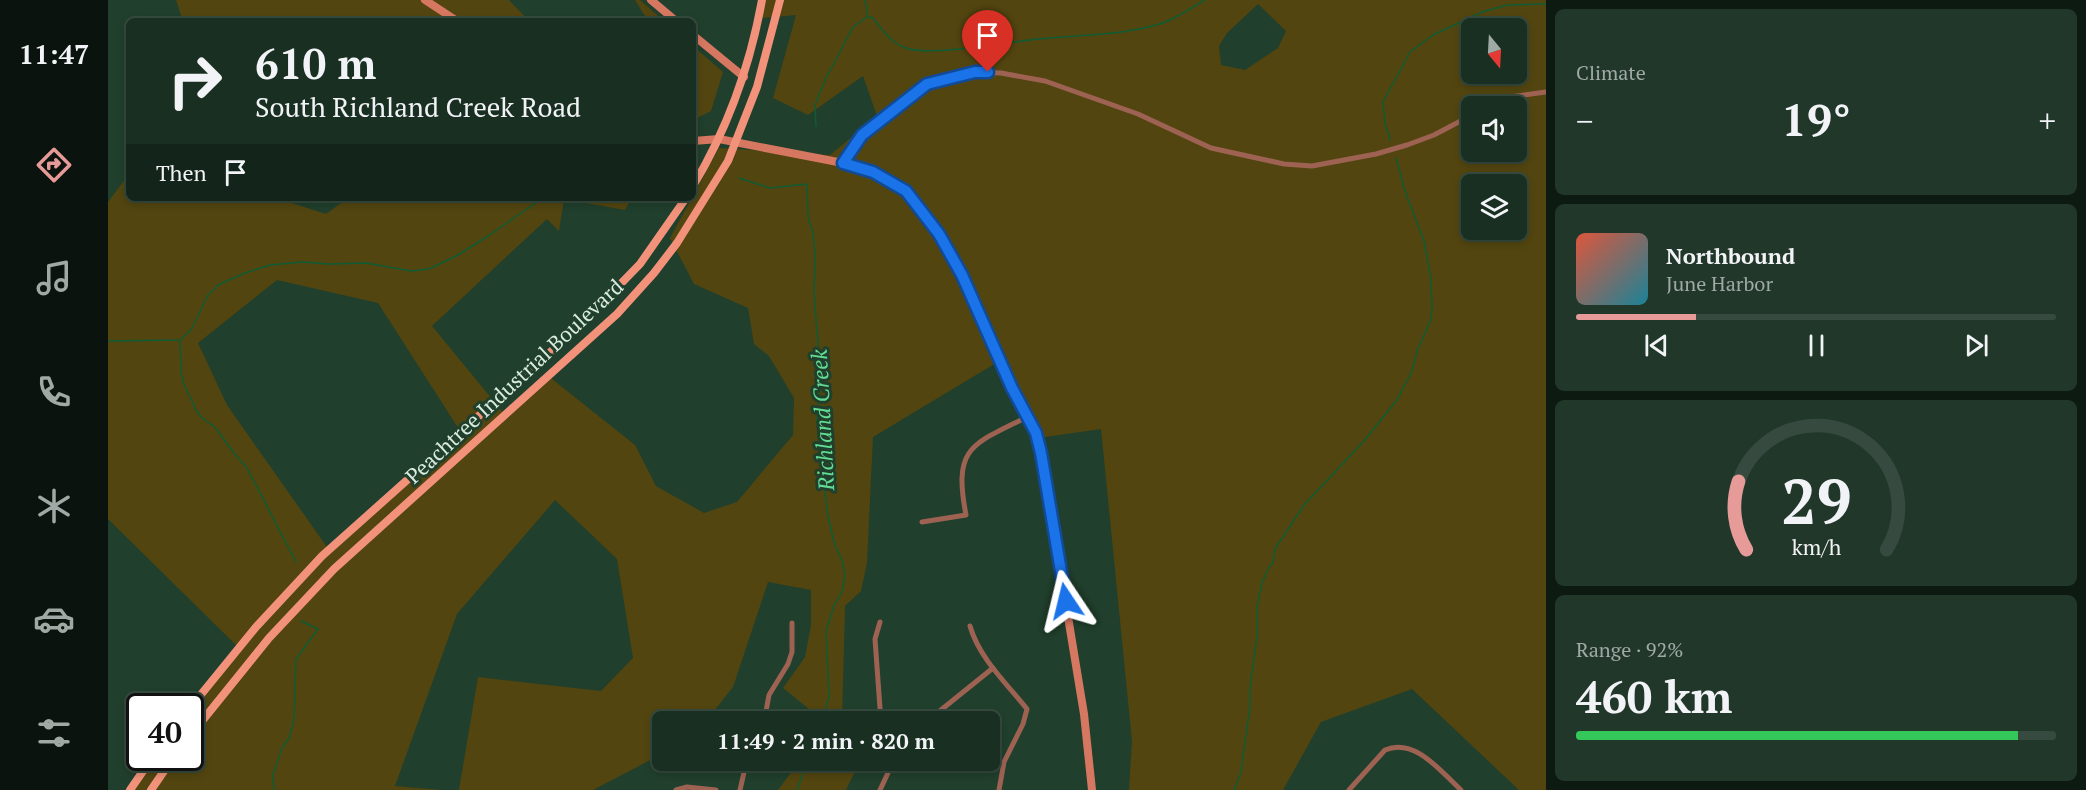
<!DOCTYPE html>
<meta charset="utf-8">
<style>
body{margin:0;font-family:"PT Serif",serif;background:#21372a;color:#f1f3f6;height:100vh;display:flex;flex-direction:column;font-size:22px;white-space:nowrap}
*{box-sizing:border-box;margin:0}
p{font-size:20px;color:#9fa9a5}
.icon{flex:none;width:33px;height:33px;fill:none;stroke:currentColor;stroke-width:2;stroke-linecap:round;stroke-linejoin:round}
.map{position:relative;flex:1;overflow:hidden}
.details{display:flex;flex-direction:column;gap:9px;padding:9px;background:#0d1a12;width:540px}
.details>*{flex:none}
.hud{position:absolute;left:18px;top:18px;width:570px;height:183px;border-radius:9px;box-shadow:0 3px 9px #0003,0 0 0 2px #364a3f;background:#182f21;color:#f1f3f6;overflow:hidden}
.needle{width:39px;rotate:162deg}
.controls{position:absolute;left:1353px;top:18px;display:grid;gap:12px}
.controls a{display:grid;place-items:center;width:66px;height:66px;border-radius:9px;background:#182f21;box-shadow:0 3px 9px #0003,0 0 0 2px #364a3f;font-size:30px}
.speed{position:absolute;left:18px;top:693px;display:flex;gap:12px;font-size:30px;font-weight:700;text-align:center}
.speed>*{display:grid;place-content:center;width:78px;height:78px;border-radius:50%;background:#182f21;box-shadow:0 3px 9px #0003,0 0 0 2px #364a3f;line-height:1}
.speed .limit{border:3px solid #111;border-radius:9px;background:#fff;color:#111}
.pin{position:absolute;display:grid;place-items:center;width:51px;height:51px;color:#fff;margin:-62px -26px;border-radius:50% 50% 50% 0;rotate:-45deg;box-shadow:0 0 6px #0007}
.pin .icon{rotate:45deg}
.me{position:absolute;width:66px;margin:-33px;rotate:350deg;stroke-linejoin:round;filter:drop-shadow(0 0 4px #0008)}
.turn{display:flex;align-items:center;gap:21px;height:126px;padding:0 30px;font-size:27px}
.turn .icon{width:78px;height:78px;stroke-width:2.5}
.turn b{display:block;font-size:42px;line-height:51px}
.then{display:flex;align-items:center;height:57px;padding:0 30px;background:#0003;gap:12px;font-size:22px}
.big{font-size:45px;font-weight:600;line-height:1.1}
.details .card{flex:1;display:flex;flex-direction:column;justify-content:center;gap:9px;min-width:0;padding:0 21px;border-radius:9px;background:#21372a}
.details .dial{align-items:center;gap:0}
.dial svg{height:156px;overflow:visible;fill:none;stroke:#364a3f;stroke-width:7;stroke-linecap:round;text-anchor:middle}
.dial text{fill:#f1f3f6;stroke:none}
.song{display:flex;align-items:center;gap:18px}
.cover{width:72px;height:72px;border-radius:9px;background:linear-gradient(135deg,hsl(10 70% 55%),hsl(190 70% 35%))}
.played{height:6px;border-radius:3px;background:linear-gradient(90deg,#e69b98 25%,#364a3f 25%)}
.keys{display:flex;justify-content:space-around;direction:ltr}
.heat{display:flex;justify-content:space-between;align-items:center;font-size:33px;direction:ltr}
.charge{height:9px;border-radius:4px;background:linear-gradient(90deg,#34c759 92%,#364a3f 0)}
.trip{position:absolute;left:544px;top:711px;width:348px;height:60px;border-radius:9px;background:#182f21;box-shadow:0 3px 9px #0003,0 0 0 2px #364a3f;font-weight:600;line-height:60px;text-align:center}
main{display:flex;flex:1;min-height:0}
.tab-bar{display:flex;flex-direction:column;width:108px;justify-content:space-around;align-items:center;background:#0a130d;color:#9fa9a5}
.tab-bar .icon{width:42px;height:42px}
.tab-bar .current{color:#e69b98}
.tab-bar b{font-size:27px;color:#f1f3f6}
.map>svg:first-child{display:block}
.green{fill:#524510;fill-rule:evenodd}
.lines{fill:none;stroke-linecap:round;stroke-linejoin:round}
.stream{stroke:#0f5c34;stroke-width:1.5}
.street{stroke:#9e6253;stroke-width:5}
.secondary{stroke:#d67861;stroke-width:8}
.primary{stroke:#f3927a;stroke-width:8}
.route-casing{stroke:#114b97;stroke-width:15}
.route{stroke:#1a73e8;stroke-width:10}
.labels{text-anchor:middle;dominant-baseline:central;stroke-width:6;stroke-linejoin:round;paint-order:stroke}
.street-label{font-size:21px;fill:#daecdf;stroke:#203f2c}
.water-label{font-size:22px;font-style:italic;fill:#62db93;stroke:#203f2c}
</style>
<main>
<nav class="tab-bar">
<b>11:47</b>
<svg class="icon current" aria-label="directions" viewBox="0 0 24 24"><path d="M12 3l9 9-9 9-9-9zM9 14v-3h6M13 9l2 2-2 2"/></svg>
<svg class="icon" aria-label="music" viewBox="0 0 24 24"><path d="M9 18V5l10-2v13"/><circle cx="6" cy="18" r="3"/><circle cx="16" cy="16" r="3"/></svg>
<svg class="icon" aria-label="phone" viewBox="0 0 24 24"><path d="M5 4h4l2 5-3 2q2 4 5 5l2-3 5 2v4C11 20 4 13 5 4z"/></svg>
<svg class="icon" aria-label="climate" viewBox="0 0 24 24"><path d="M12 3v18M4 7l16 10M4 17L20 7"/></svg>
<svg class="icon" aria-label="car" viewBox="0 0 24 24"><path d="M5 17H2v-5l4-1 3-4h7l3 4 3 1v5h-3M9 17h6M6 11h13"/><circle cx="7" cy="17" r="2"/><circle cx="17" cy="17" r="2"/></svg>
<svg class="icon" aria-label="filters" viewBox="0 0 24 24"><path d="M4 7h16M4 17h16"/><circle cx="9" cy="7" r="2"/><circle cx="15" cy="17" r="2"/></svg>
</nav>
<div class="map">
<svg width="1438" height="790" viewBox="0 0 1438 790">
<rect width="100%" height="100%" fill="#203f2c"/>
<g class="green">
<path d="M 68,0 L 401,0 L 421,21 L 75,21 Z"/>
<path d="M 527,0 L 532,0 L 556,21 L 540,21 Z"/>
<path d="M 655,0 L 1438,0 L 1438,790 L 1411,790 L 1304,689 L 1213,722 L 1175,790 L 1021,790 L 1024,741 L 993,429 L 930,438 L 893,360 L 765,437 L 759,563 L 753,591 L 737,606 L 734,721 L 698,721 L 701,709 L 675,688 L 697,657 L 703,625 L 703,590 L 660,582 L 625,687 L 602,716 L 596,721 L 555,722 L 554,754 L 485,790 L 351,790 L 370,677 L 493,691 L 525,658 L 509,559 L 447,500 L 349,614 L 287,786 L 333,790 L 20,790 L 44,758 L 82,758 L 83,709 L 132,649 L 0,519 L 0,202 L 21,174 L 21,198 L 168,198 L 218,214 L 240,198 L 524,198 L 517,210 L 456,199 L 451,231 L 439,219 L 324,326 L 398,416 L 439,375 L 527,445 L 548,486 L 596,513 L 629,502 L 685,435 L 686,398 L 661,356 L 646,344 L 640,308 L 586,284 L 562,238 L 611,148 L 722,155 L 769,116 L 755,76 L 700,115 L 665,98 L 688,15 L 654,18 ZM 1150,4 L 1178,31 L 1170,48 L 1137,70 L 1113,65 L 1111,46 L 1119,33 ZM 1364,28 L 1408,28 L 1408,74 L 1364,74 ZM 1364,106 L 1408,106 L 1408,152 L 1364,152 ZM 1364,184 L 1408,184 L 1408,230 L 1364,230 ZM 169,280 L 270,303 L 354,434 L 276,505 L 221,550 L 119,405 L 90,343 Z"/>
<path d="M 585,46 L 615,72 L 603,111 L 585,120 Z"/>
<path d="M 688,761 L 688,760 L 752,761 L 738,790 L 670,790 L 685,770 Z"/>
</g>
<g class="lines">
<g class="stream">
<path d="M 757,0 L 760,16"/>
<path d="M 760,17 L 765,18 C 775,30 782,43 798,48 C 822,57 901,42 930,39 C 968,35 1006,36 1044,26 C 1063,22 1080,10 1097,0"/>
<path d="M 708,126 L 707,105 L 717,80 L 745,27 L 759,17"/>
<path d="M 1282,140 L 1277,123 L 1275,102 L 1302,52 L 1325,35 L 1374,12 L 1399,5 L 1438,4"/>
<path d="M 631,178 L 662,188 L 699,184 L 700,217 L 705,233 L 707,254 L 706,294 L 713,380 L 709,421 L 711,444 L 720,516 L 726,542 L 735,564 L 737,576 L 734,591 L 726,606 L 718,631 L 721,696 L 714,722"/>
<path d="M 0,341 L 72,340 L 83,330 L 100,295 L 110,285 L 137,273 L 162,265 L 194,262 L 221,264 L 258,263 L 303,271 L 321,269 L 350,255 L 380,236 L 435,198"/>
<path d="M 72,341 L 73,373 L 76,384 L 88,410 L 95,419 L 107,427 L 128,456 L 138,466 L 188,562"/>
<path d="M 166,790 L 165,775 L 174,748 L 181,738 L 186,719 L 188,659 L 210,629 L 193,621"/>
<path d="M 689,790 L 700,760"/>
<path d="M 1126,790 L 1133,772 L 1142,706 L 1142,687 L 1149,636 L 1149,607 L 1154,583 L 1161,567 L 1165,563 L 1167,549 L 1196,505 L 1255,442 L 1289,400 L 1304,371 L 1309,351 L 1323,319 L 1324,308 L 1323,279 L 1316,241 L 1297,191 L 1288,158"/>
</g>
<g class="street">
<path d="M 1382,106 L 1402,97 L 1438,92"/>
<path d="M 735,163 L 754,135 L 819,84 L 867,72 L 893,73 L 937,81 L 1030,114 L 1103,148 L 1176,164 L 1204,166 L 1268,154 L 1299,145 L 1326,135 L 1364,115"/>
<path d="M 814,522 L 858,515 C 845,447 863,445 919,417"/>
<path d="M 772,622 L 767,639 L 773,722"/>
<path d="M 862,626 C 871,658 899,684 919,709 L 915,724 L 896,762 L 891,790"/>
<path d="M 656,722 L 661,695 L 680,664 L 684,652 L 684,623"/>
<path d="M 818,722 L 885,668"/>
<path d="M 568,790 L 579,787 L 608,790"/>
<path d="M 632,790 L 637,768 L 641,760"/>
<path d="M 772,790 L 786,760"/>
<path d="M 1241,790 L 1277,750 C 1307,737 1333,772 1353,790"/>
</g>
<g class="secondary">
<path d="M 317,0 L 349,21"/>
<path d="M 543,0 L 568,21"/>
<path d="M 585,35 L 636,77"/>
<path d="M 585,141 L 611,139 L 735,163 L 765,173 L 798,191 L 831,234 L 854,275 L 904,388 L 928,433 L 933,453 L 976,714 L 984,790"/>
</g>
<g class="primary">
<path d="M 585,186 C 620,128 642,66 654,0"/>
<path d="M 82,708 L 148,627 L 214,556 L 447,348 L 495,302 L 532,264 L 578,198"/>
<path d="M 82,736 L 161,638 L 226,569 L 509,314 L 546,273 L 569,243 L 620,161 L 649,87 L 672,0"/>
<path d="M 22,790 L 44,758"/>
<path d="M 43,790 L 65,758"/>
</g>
</g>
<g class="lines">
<g class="route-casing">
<path id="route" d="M 880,72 L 867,72 L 819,84 L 754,135 L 735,163 L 765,172 L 798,191 L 831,234 L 854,275 L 904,388 L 928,433 L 933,453 L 958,601"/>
</g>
<use href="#route" class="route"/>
</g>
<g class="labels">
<g class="street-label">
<text transform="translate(406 381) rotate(-43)">Peachtree Industrial Boulevard</text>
</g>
<g class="water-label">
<text transform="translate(714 420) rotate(-93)">Richland Creek</text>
</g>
</g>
</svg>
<div class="controls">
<a><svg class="needle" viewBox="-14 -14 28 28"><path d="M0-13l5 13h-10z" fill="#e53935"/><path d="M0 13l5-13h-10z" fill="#9fa9a5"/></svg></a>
<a><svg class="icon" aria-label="sound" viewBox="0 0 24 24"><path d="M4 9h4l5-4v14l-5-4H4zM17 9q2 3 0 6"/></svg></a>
<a><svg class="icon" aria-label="layers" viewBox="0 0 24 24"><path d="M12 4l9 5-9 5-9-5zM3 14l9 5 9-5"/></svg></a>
</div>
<div class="speed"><div class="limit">40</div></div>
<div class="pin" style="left:880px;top:72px;background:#d93025"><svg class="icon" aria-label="arrive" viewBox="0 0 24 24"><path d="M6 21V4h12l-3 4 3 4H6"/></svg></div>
<svg class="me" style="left:958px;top:601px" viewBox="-20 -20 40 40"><path d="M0-17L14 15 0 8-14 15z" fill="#1a73e8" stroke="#fff" stroke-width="4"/></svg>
<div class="trip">11:49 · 2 min · 820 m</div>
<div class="hud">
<div class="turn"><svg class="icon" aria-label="right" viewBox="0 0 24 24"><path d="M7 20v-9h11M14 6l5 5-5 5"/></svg><div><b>610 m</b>South Richland Creek Road</div></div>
<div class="then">Then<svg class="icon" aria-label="arrive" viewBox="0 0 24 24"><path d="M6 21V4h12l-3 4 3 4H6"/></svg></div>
</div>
</div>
<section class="details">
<div class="card"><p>Climate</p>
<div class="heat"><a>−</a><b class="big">19°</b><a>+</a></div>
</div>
<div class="card">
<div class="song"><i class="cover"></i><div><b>Northbound</b><p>June Harbor</p></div></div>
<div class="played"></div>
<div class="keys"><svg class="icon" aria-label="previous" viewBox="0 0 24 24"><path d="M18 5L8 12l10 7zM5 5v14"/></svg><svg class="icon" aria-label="pause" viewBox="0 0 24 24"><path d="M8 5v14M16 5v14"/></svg><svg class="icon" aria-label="next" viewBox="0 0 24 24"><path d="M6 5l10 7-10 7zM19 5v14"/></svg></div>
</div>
<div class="card dial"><svg viewBox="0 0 100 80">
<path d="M14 69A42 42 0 1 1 86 69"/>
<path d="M14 69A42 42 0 0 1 10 34" stroke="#e69b98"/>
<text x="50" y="56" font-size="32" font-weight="700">29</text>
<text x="50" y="72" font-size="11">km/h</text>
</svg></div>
<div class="card"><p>Range · 92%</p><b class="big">460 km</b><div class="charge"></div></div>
</section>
</main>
